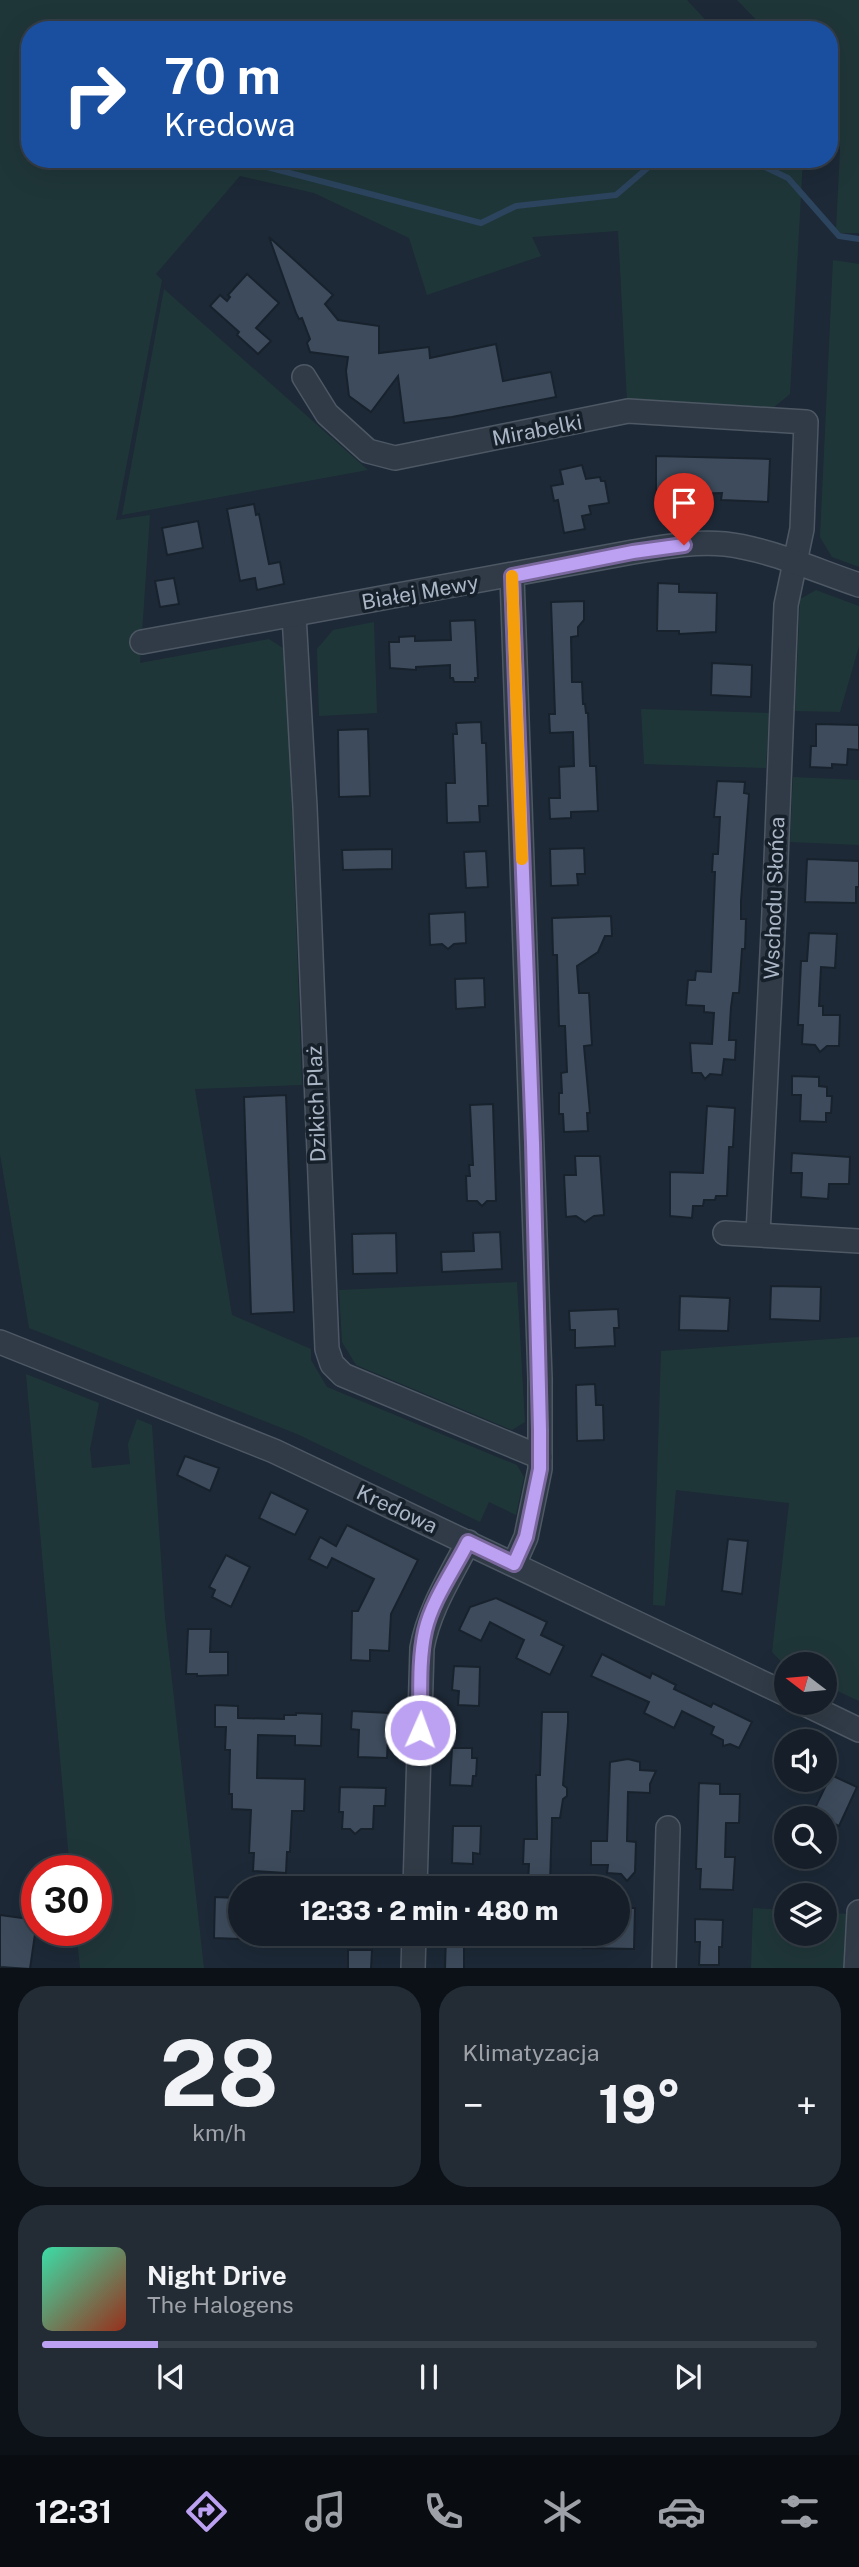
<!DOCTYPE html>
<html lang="pl">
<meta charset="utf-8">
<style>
body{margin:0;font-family:"Public Sans",sans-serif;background:#232c35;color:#f1f3f6;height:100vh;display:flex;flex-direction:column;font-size:26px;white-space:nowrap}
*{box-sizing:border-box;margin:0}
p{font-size:23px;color:#9ea2a8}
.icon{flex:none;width:38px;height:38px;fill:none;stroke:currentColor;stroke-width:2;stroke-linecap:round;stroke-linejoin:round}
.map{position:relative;height:1968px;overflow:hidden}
.side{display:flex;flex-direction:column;gap:18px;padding:18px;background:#0c1117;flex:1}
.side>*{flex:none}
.guide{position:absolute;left:21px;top:21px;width:817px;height:147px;border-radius:28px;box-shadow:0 7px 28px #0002,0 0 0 2px #353d46;background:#1a4fa0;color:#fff;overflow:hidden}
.needle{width:46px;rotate:286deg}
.controls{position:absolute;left:774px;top:1652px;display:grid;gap:14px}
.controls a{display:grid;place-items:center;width:63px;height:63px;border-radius:50%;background:#161f29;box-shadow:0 7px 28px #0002,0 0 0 2px #353d46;font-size:35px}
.speed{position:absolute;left:21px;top:1855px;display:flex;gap:14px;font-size:35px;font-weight:700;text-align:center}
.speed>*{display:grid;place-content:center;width:91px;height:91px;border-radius:50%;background:#161f29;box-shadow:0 7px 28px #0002,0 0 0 2px #353d46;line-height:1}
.speed .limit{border:10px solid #d22;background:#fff;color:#111}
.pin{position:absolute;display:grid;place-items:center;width:60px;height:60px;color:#fff;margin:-72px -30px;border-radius:50% 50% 50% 0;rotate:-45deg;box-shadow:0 0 7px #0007}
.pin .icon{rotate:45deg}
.me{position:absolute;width:77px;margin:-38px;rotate:2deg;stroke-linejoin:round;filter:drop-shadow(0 0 5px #0008)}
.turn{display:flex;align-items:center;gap:24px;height:147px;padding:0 28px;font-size:32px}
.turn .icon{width:91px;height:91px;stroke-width:2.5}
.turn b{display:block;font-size:49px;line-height:60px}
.big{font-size:52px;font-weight:800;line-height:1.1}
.side .card{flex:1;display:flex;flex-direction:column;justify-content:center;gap:10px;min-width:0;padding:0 24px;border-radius:28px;background:#232c35}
.side .dial{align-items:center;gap:0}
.dial b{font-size:91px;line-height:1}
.song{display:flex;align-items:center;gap:21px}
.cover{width:84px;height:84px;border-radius:10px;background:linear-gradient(135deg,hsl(160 70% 55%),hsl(10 70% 35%))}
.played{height:7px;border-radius:4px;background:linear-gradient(90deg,#bca0f2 15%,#353d46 15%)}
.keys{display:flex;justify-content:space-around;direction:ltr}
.heat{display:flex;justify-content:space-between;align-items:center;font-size:38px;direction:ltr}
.side .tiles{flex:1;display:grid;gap:18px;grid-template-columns:1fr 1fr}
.card:last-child{grid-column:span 2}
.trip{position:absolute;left:228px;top:1876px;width:402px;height:70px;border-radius:35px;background:#161f29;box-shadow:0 7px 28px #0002,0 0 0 2px #353d46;font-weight:800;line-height:70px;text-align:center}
.tabs{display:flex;height:112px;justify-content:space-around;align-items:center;background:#090c10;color:#9ea2a8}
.tabs .icon{width:49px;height:49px}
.tabs .selected{color:#bca0f2}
.tabs b{font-size:32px;color:#f1f3f6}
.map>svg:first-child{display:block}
.green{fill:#1f3638}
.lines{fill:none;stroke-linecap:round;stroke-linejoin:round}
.stream{stroke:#2c445e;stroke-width:6}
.building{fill:#3d4b5c;stroke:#18222d;stroke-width:2}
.minor-casing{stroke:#4e5865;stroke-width:26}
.minor{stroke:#303b47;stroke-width:23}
.route-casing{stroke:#7a689d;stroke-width:18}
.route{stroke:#bca0f2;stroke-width:12}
.slow{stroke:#f59e0b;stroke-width:12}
.labels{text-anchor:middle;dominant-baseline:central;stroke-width:7;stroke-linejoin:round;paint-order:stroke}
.street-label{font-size:21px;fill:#aab5c5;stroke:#16202b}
</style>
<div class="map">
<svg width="859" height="1969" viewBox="0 0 859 1969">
<rect width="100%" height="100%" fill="#1d2937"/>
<g class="green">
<path d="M 0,0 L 687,0 L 715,30 L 30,30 L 30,159 L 803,159 L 790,394 L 773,408 L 627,401 L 618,231 L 532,237 L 541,256 L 427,295 L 409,238 L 314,193 L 240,176 L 156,274 L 162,280 L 116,520 L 150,515 L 140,663 L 269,639 L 286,650 L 302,1085 L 195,1089 L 232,1315 L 311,1349 L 311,1360 L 327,1387 L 517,1465 L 524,1477 L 516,1515 L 489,1502 L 480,1522 L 297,1434 L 29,1328 L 0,1154 Z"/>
<path d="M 737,0 L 859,0 L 859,233 L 840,233 L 836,229 L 840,151 L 839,134 L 830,105 L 830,30 L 766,30 Z"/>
<path d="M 833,260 L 859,264 L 859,567 L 832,557 L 820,537 Z"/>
<path d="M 164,289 L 368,470 L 122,515 Z"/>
<path d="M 816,590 L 859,606 L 859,646 L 840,712 L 795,711 L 800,599 Z"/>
<path d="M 374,622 L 377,713 L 319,716 L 317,649 L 333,630 Z"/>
<path d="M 641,709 L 769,713 L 766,768 L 644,764 Z"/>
<path d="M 793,777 L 859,780 L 859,845 L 790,842 Z"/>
<path d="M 517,1282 L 525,1422 L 512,1430 L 356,1365 L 342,1342 L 339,1290 Z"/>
<path d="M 859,1337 L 859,1701 L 824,1685 L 824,1664 L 786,1664 L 786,1667 L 772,1652 L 789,1503 L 676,1490 L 665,1606 L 653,1605 L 661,1351 Z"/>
<path d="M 26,1374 L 99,1403 L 90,1449 L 92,1468 L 130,1464 L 128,1444 L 137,1419 L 152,1425 L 165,1618 L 204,1968 L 80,1968 L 76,1930 L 96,1930 L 96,1871 L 70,1871 Z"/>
<path d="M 753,1908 L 786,1910 L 786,1934 L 824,1934 L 824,1912 L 847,1914 L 844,1968 L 751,1968 Z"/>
</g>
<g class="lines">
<g class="stream">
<path d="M 236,159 L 481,223 L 516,206 L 616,195 L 658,159"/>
<path d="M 748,159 L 788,178 L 839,236 L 859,239"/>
</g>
</g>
<g class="building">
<path d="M 269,237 L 333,295 L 325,304 L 338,320 L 379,326 L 379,353 L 429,347 L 430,358 L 496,344 L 503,381 L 551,372 L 556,397 L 452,417 L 404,423 L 398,376 L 371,412 L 349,396 L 346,371 L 348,357 L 310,352 L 307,343 L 310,339 L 302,318 L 299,319 L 296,313 Z"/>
<path d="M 247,274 L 279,303 L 256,328 L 271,341 L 258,354 L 237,335 L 239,332 L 210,306 L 220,295 L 227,301 L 230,297 L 228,295 Z"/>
<path d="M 656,456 L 770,459 L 768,502 L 721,500 L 722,493 L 681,494 L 681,510 L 660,510 L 660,493 L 656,493 Z"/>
<path d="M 582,465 L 586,479 L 600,477 L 601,481 L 605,481 L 609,503 L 589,506 L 591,514 L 582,516 L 585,529 L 564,533 L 558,500 L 554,501 L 551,486 L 563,484 L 560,470 Z"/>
<path d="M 254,504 L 256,515 L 259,514 L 269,564 L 280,562 L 284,584 L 257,590 L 255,578 L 240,581 L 227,509 Z"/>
<path d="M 198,521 L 203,548 L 167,555 L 162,528 Z"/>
<path d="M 174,578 L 179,604 L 160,607 L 155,581 Z"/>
<path d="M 658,583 L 679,584 L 679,592 L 717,593 L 716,632 L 679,634 L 679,631 L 657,631 Z"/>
<path d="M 584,601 L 584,620 L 578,627 L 578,636 L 571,637 L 572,682 L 582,682 L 583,704 L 585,704 L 586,713 L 588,713 L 590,766 L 596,766 L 598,811 L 571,812 L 571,818 L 550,819 L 549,798 L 560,798 L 559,767 L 574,766 L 573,732 L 550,733 L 549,714 L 555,714 L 551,602 Z"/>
<path d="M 475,620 L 478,678 L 475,678 L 475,682 L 454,682 L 453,678 L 450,678 L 450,665 L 416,667 L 416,670 L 390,668 L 389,642 L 399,642 L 399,637 L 415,636 L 415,641 L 451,640 L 450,621 Z"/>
<path d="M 712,663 L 752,665 L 751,697 L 711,695 Z"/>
<path d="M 481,722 L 482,743 L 486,743 L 488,806 L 479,806 L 480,822 L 447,823 L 446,783 L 455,783 L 453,734 L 457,734 L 456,723 Z"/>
<path d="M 816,724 L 859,725 L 859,750 L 848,749 L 847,765 L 832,764 L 832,768 L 810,767 L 811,746 L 816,746 Z"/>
<path d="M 368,729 L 370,796 L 339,797 L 338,730 Z"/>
<path d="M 717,781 L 745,782 L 744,793 L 749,794 L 741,901 L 741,919 L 746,919 L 745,949 L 742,949 L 739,993 L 733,993 L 731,1007 L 729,1040 L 736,1040 L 735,1060 L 724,1059 L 722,1075 L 710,1074 L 705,1079 L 701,1073 L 692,1073 L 690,1043 L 712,1044 L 714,1013 L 704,1012 L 704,1006 L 686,1005 L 688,980 L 695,980 L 696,971 L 711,972 L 715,872 L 712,872 L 713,854 L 718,854 L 720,817 L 714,817 Z"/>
<path d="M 584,848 L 585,874 L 577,874 L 578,885 L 551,886 L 550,849 Z"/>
<path d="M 392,849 L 392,869 L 343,870 L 342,850 Z"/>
<path d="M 486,851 L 488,887 L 466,888 L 464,852 Z"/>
<path d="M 807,859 L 859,861 L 859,887 L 856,887 L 856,903 L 805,902 Z"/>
<path d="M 465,912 L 466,943 L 454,944 L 448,949 L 442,944 L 430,945 L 429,914 Z"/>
<path d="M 611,916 L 612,936 L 605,936 L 598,952 L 577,966 L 579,993 L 589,993 L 592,1045 L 584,1046 L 590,1113 L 587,1113 L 588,1131 L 564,1132 L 563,1114 L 559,1114 L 559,1093 L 562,1093 L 561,1073 L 567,1072 L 565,1026 L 559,1026 L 557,955 L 553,955 L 552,918 Z"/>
<path d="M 809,933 L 837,934 L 835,968 L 821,967 L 819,1006 L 823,1006 L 823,1015 L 840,1015 L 839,1046 L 827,1046 L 820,1052 L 815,1045 L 802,1044 L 803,1025 L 798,1025 L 801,961 L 807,961 Z"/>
<path d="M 484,978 L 485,1007 L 456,1009 L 455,979 Z"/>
<path d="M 792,1076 L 819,1077 L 819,1086 L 827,1087 L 827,1096 L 832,1096 L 831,1113 L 826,1113 L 826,1122 L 800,1121 L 801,1095 L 792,1095 Z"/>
<path d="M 286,1095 L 294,1312 L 251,1314 L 244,1097 Z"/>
<path d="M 493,1104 L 496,1201 L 487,1201 L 482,1206 L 477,1201 L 467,1201 L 466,1176 L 470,1176 L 469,1165 L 473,1165 L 470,1105 Z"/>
<path d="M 707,1106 L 735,1108 L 733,1147 L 729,1147 L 727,1196 L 716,1196 L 715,1200 L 704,1200 L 703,1206 L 693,1206 L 692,1218 L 670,1216 L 670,1172 L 703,1173 Z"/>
<path d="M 792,1153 L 850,1157 L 849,1184 L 829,1184 L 828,1199 L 801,1197 L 802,1173 L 791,1173 Z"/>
<path d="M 575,1156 L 600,1156 L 604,1215 L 594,1216 L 585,1222 L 576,1216 L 566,1217 L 564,1175 L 576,1175 Z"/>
<path d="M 500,1232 L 502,1269 L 442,1272 L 441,1252 L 474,1251 L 473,1233 Z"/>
<path d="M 396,1233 L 397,1273 L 353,1274 L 352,1234 Z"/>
<path d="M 771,1286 L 821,1287 L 820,1321 L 770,1319 Z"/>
<path d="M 680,1296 L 730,1298 L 728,1331 L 679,1330 Z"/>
<path d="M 618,1309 L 619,1328 L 614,1328 L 615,1346 L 575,1348 L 575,1330 L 570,1330 L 569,1311 Z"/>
<path d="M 595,1384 L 596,1405 L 603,1405 L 604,1440 L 577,1441 L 576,1385 Z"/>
<path d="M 185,1456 L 219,1468 L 210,1491 L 177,1475 Z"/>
<path d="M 271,1492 L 308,1510 L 295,1535 L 259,1518 Z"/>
<path d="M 347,1525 L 418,1560 L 391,1614 L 389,1651 L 370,1650 L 370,1661 L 351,1660 L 352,1611 L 358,1611 L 374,1579 L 332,1558 L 327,1568 L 309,1559 L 320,1537 L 336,1546 Z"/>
<path d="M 728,1539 L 748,1541 L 742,1594 L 722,1591 Z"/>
<path d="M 226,1555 L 250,1567 L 231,1607 L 212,1597 L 215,1590 L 209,1587 Z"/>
<path d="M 496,1598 L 547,1622 L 541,1635 L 564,1646 L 550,1675 L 516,1658 L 524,1640 L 490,1622 L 481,1641 L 459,1630 L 470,1607 Z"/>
<path d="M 188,1629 L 211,1629 L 210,1652 L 228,1652 L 228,1675 L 197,1676 L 197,1674 L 186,1674 Z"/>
<path d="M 602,1654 L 650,1678 L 652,1673 L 676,1685 L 674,1689 L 711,1707 L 713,1703 L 752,1722 L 739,1748 L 730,1744 L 723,1746 L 723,1740 L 711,1734 L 714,1727 L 682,1711 L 674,1728 L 644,1713 L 649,1702 L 591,1676 Z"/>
<path d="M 454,1666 L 480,1667 L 479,1706 L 458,1705 L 459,1691 L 452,1690 Z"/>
<path d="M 215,1705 L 238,1706 L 238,1718 L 284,1719 L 284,1715 L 296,1715 L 296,1713 L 322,1714 L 321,1746 L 295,1745 L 295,1736 L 258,1735 L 257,1778 L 305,1779 L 304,1811 L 292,1811 L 290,1852 L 287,1852 L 286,1873 L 253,1871 L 254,1853 L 249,1853 L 251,1810 L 232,1809 L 232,1794 L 229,1794 L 230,1750 L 225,1750 L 226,1727 L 215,1727 Z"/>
<path d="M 352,1711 L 389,1713 L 387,1758 L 358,1757 L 359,1730 L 351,1729 Z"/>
<path d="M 542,1712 L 568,1712 L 568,1722 L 563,1785 L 567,1788 L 567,1796 L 563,1799 L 560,1818 L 552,1818 L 550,1884 L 528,1883 L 529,1864 L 523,1864 L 524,1839 L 537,1839 L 536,1775 L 540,1775 Z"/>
<path d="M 452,1748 L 472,1748 L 472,1758 L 477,1758 L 476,1776 L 473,1776 L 472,1786 L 450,1785 Z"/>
<path d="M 628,1759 L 640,1762 L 640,1770 L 656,1771 L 650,1784 L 650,1793 L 628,1792 L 627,1841 L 636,1842 L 635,1872 L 627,1881 L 621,1874 L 607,1873 L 608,1865 L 591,1865 L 591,1841 L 607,1841 L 610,1762 Z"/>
<path d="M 831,1775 L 857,1787 L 839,1826 L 812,1814 Z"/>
<path d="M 699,1783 L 720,1784 L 720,1794 L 740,1794 L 739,1823 L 726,1823 L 725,1857 L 735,1857 L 733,1890 L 700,1889 L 701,1869 L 696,1869 Z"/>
<path d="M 340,1787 L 386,1788 L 385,1806 L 374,1806 L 373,1829 L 361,1829 L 355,1834 L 350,1829 L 342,1829 L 343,1812 L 339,1812 Z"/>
<path d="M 453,1826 L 481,1826 L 480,1854 L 473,1853 L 473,1864 L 452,1863 Z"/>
<path d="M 215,1897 L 236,1898 L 236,1908 L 240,1912 L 240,1939 L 214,1938 Z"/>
<path d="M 618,1908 L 635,1908 L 634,1949 L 583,1948 L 583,1934 L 618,1934 Z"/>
<path d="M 0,1915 L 37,1920 L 30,1969 L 0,1967 Z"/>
<path d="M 695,1919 L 723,1920 L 722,1947 L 719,1947 L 719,1965 L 699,1965 L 700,1942 L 695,1942 Z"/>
<path d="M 446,1934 L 464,1934 L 464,1969 L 445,1969 Z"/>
<path d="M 348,1950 L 372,1950 L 371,1969 L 348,1969 Z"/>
</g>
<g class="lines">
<g class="minor-casing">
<g id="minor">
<path d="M 304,377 L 327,414 L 368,451 L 395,458 L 628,411 L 806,422 L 802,529 L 786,605 L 774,912 L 758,1234"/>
<path d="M 512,576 L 540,1378 L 540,1469 L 526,1537 L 514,1564"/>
<path d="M 294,615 L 305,807 L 327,1349 L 332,1364 L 343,1375 L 540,1457"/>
<path d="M 142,642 L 633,552 C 663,547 694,541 725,544 C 769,549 817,571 859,585"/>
<path d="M 725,1233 L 859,1241"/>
<path d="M 0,1342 L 274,1451 L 786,1694"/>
<path d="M 803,1703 L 859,1730"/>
<path d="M 415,1888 L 422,1648 C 429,1609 451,1576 468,1542"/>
<path d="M 413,1969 L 414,1934"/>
<path d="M 664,1969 L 668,1828"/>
<path d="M 856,1969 L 859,1912"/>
</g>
</g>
<use href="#minor" class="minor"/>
</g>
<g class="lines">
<g class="route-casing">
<path id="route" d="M 420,1730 C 421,1698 418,1663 425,1631 C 432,1600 454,1570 468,1542 L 514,1564 L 526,1537 L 540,1469 L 540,1430 L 533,1143 L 512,576 L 633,552 L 684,545"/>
</g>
<use href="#route" class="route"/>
<path class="slow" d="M 512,576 L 522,859"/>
</g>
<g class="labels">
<g class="street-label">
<text transform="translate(537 430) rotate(-11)">Mirabelki</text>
<text transform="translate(420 592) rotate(-10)">Białej Mewy</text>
<text transform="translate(774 898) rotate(-88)">Wschodu Słońca</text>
<text transform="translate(316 1104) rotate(-92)">Dzikich Plaż</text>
<text transform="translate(397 1509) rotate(25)">Kredowa</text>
</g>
</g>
</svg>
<div class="controls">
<a><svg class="needle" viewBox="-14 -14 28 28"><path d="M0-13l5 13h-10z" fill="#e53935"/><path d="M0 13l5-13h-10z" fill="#9ea2a8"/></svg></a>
<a><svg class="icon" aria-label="sound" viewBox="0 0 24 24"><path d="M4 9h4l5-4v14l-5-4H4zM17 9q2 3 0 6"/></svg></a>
<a><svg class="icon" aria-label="search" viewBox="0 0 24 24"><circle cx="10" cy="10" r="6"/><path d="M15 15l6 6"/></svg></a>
<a><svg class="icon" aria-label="layers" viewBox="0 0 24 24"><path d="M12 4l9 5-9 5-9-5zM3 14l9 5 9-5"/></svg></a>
</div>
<div class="speed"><div class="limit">30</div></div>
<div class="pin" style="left:684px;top:545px;background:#d93025"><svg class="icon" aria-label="arrive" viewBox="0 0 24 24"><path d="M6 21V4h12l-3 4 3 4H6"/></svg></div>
<svg class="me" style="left:420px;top:1730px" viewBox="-20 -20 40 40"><circle r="17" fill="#bca0f2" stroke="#fff" stroke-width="3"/><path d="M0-11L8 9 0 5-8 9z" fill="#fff"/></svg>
<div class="trip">12:33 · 2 min · 480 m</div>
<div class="guide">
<div class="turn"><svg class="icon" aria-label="right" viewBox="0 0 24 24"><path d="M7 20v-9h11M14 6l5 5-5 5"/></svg><div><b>70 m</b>Kredowa</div></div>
</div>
</div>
<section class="side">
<div class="tiles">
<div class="card dial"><b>28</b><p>km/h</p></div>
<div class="card"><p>Klimatyzacja</p>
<div class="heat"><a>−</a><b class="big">19°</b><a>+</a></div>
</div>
<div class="card">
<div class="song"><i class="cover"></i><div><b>Night Drive</b><p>The Halogens</p></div></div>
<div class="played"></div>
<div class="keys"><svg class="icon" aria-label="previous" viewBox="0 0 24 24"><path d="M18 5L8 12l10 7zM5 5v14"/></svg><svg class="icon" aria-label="pause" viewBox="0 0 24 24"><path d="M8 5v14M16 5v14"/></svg><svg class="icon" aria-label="next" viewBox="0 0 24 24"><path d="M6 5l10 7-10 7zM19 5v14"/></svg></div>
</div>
</div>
</section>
<nav class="tabs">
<b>12:31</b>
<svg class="icon selected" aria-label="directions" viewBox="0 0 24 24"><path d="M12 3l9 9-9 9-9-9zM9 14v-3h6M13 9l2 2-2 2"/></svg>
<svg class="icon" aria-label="music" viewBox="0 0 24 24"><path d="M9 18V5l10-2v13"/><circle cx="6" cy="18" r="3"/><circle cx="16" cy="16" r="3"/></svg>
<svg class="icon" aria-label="phone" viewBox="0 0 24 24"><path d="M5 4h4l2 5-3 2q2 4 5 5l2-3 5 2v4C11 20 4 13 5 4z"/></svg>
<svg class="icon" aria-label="climate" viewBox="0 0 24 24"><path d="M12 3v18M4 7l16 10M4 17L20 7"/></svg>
<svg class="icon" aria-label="car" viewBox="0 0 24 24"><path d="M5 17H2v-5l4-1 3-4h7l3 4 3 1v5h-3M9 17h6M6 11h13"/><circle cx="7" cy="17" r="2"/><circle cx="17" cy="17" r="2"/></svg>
<svg class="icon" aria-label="filters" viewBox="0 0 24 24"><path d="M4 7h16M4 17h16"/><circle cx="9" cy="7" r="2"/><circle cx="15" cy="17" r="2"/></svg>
</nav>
